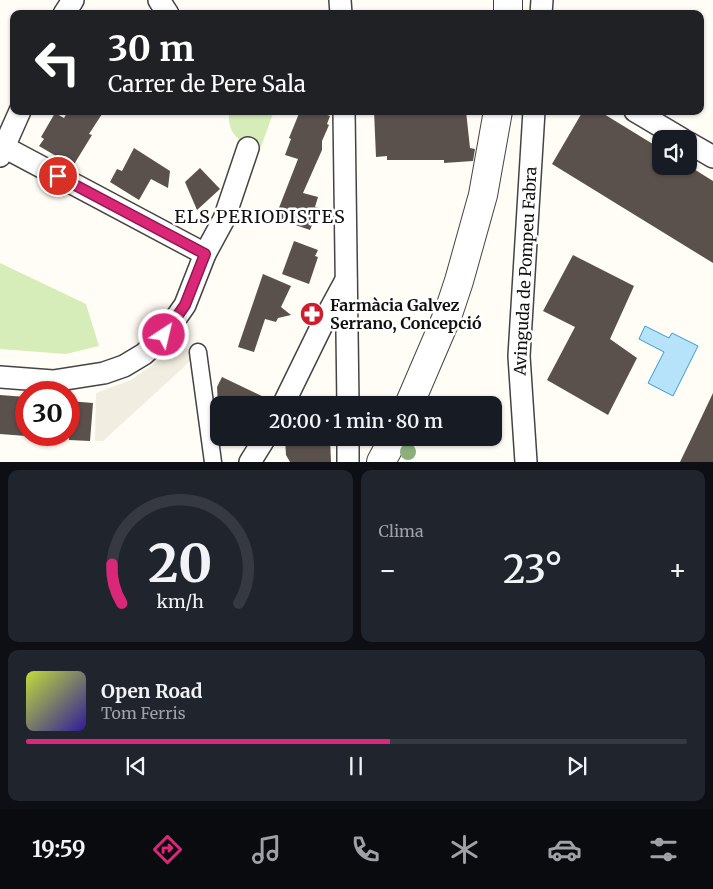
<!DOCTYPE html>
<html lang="es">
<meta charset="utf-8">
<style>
body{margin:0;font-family:Merriweather,serif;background:#20242c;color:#f1f3f6;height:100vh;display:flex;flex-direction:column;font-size:19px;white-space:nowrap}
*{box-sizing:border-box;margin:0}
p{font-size:16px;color:#9ea1a6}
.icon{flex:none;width:28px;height:28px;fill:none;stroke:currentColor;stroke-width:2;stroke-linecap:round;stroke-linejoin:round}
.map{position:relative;height:462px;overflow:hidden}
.details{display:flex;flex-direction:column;gap:8px;padding:8px;background:#0d0f14;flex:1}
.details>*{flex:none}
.banner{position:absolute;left:10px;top:10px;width:694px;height:105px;border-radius:10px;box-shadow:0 1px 4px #0004;background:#202124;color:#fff;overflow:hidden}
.buttons{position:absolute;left:652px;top:130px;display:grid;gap:10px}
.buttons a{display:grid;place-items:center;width:45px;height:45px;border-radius:10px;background:#171b24;box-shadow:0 1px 4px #0004;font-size:25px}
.speed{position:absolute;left:15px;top:381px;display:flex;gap:10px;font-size:25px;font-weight:700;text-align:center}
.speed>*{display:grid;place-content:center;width:65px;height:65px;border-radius:50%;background:#171b24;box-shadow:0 1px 4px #0004;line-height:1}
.speed .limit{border:8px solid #d22;background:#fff;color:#111}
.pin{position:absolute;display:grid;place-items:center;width:42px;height:42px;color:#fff;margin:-21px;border:2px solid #fff;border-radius:50%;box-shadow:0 1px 5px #0007}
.me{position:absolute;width:55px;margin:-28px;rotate:35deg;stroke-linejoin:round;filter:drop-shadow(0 0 4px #0008)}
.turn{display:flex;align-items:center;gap:18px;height:105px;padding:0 15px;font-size:22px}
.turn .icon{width:65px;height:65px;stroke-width:2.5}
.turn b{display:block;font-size:35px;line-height:42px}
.big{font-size:38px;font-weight:600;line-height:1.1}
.details .tile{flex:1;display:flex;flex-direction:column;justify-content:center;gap:8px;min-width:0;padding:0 18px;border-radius:10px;background:#20242c}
.details .dial{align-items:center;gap:0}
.dial svg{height:130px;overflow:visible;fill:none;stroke:#363941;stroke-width:7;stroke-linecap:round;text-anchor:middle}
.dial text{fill:#f1f3f6;stroke:none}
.song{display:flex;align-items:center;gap:15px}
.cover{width:60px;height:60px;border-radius:8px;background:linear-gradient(135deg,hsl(70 70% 55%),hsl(250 70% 35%))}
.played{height:5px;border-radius:2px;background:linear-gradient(90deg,#db2777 55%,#363941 55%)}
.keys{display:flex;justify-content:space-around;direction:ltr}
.heat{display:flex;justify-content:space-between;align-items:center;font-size:28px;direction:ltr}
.details .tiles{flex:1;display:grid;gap:8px;grid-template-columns:1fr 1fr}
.tile:last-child{grid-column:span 2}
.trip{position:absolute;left:210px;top:396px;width:292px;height:50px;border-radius:10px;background:#171b24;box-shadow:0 1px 4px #0004;font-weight:600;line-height:50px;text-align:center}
.dock{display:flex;height:80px;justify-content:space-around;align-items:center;background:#090b0e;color:#9ea1a6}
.dock .icon{width:35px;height:35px}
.dock .current{color:#db2777}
.dock b{font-size:22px;color:#f1f3f6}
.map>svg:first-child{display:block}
.green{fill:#d6edba}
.plaza{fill:#f2ede1}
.water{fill:#b6e3fa;stroke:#379cd6}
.building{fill:#5b514c}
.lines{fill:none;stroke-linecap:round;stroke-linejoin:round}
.pedestrian-casing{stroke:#444;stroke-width:19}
.minor-casing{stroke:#444;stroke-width:24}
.tertiary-casing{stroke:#444;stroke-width:30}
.pedestrian{stroke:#fff;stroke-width:16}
.minor{stroke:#fff;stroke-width:21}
.tertiary{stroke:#fff;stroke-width:28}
.tree{fill:#8daf7d}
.route-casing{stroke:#8e194d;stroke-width:12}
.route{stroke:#db2777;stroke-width:9}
.labels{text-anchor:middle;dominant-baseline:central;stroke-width:5;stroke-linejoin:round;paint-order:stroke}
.street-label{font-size:16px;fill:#111;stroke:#fff}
.poi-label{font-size:16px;font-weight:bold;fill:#111;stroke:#fff;text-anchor:start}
.neighbourhood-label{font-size:18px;letter-spacing:1px;fill:#111;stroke:#fff}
</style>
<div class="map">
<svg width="713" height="462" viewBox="0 0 713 462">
<rect width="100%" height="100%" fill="#fffdf5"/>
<g class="green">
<path d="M 229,111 L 274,111 L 259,152 C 240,141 227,136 229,111 Z"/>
<path d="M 0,263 L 86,304 L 99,346 L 66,354 L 0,349 Z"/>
</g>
<path class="plaza" d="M 179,346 L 197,352 L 184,367 L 103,441 L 95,441 L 96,393 L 131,380 Z"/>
<path class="water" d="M 645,326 L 669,338 L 672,333 L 698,346 L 673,396 L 648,383 L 664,352 L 639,339 Z"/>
<g class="building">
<path d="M 68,111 L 104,111 L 89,134 L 92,135 L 73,166 L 39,146 L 44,139 L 41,137 L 55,113 L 64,118 Z"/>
<path d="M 300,111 L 316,111 L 330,116 L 327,124 L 329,125 L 322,141 L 322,150 L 303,193 L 318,197 L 315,207 L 319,208 L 310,230 L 275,218 L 298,159 L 285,155 L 291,139 L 289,138 Z"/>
<path d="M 374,111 L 466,111 L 470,148 L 475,149 L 473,161 L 444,163 L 444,160 L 387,160 L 387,156 L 376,157 Z"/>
<path d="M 583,111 L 599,111 L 661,149 L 661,166 L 689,166 L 713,181 L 713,263 L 552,164 Z"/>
<path d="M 134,148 L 170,171 L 168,188 L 151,179 L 139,200 L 110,182 L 117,169 L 122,171 Z"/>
<path d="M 200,168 L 220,189 L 197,210 L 185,182 Z"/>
<path d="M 294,241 L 318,250 L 315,256 L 318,257 L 309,284 L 282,274 Z"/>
<path d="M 573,255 L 634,286 L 610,339 L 637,358 L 608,415 L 547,380 L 575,327 L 543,311 Z"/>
<path d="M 263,274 L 291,286 L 281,307 L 291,315 L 278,318 L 276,322 L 265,319 L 254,352 L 238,347 Z"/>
<path d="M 222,377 L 272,401 L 271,405 L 218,405 L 217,387 Z"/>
<path d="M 713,393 L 713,462 L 680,462 L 694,433 Z"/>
<path d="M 0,395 L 26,397 L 26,436 L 0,434 Z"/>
<path d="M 69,401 L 93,403 L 90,441 L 69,440 Z"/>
<path d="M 285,438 L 330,438 L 331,462 L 290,462 L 286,455 Z"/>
</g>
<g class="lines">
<g class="pedestrian-casing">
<path id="pedestrian" d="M 198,352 L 213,462"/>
</g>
<g class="minor-casing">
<g id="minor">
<path d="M 159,0 L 168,14"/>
<path d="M 340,0 L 341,14"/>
<path d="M 64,14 L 73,0"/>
<path d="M 541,14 L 542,0"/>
<path d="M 344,111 L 348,405"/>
<path d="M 635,111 L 682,139"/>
<path d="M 689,143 L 713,157"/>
<path d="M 4,147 L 205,254"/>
<path d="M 0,156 L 20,111"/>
<path d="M 0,377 L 53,381 L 104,373 L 124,366 L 144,354 L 164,335 L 185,305 L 205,254 L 224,219 L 248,148"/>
<path d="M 283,405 L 327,315 L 346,280"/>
<path d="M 348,438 L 348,462"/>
<path d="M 250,462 L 265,438"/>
<path d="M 526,462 L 519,356 L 534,111"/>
</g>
</g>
<g class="tertiary-casing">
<g id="tertiary">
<path d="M 508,14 L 508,0"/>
<path d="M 409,405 L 448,314 L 459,281 L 483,195 L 498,111"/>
<path d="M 381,462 L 394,438"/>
</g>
</g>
<use href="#pedestrian" class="pedestrian"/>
<use href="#minor" class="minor"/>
<use href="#tertiary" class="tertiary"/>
</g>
<circle class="tree" cx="408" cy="452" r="8"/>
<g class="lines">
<g class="route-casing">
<path id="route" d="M 58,176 L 205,254 L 185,305 L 164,335"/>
</g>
<use href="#route" class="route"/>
</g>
<defs>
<g id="pharmacy-disc" transform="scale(1.25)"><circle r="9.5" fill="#cc1e2c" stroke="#fff"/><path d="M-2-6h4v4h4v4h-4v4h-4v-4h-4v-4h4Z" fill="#fff"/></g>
</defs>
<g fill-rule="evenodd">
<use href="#pharmacy-disc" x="312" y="314"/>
</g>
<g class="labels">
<g class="street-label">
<text transform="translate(525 271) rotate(-87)">Avinguda de Pompeu Fabra</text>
</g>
<g class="poi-label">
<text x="330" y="305">Farmàcia Galvez<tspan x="330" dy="18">Serrano, Concepció</tspan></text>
</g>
<g class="neighbourhood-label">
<text x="260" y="216">ELS PERIODISTES</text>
</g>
</g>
</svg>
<div class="buttons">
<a><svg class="icon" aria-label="sound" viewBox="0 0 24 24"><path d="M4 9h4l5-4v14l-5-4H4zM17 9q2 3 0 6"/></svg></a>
</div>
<div class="speed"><div class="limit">30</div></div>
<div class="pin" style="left:58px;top:176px;background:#d93025"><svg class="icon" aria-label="arrive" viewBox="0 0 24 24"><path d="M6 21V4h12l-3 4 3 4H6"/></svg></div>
<svg class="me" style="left:164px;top:335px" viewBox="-20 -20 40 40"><circle r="17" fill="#db2777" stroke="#fff" stroke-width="3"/><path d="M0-11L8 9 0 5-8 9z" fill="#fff"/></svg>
<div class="trip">20:00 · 1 min · 80 m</div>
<div class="banner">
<div class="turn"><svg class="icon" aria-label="left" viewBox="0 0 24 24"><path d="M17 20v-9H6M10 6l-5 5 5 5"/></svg><div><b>30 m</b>Carrer de Pere Sala</div></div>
</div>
</div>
<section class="details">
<div class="tiles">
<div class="tile dial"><svg viewBox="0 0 100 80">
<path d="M14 69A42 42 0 1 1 86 69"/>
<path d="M14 69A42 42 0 0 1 8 45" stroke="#db2777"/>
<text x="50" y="56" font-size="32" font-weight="700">20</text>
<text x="50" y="72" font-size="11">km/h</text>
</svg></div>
<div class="tile"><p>Clima</p>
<div class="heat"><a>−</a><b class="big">23°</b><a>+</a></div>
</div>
<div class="tile">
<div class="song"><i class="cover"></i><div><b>Open Road</b><p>Tom Ferris</p></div></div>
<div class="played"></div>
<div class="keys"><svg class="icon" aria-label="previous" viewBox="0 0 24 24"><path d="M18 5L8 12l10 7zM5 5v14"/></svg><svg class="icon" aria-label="pause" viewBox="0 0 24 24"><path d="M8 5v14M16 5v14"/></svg><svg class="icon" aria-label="next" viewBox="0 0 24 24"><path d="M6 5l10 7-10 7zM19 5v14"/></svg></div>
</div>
</div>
</section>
<nav class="dock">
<b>19:59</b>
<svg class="icon current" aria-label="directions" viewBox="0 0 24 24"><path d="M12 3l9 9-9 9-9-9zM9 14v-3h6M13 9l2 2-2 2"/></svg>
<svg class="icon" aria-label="music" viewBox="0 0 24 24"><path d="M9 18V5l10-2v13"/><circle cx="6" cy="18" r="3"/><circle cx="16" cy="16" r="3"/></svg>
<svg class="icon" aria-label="phone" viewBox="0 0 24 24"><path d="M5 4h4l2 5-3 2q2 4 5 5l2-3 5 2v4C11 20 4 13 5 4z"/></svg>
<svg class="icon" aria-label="climate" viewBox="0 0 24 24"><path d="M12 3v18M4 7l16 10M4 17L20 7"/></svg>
<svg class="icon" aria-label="car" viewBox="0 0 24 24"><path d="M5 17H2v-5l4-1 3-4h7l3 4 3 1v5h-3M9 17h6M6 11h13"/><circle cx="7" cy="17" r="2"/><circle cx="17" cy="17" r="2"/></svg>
<svg class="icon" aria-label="filters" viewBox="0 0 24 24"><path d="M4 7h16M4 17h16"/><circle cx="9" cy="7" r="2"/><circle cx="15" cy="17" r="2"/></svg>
</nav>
